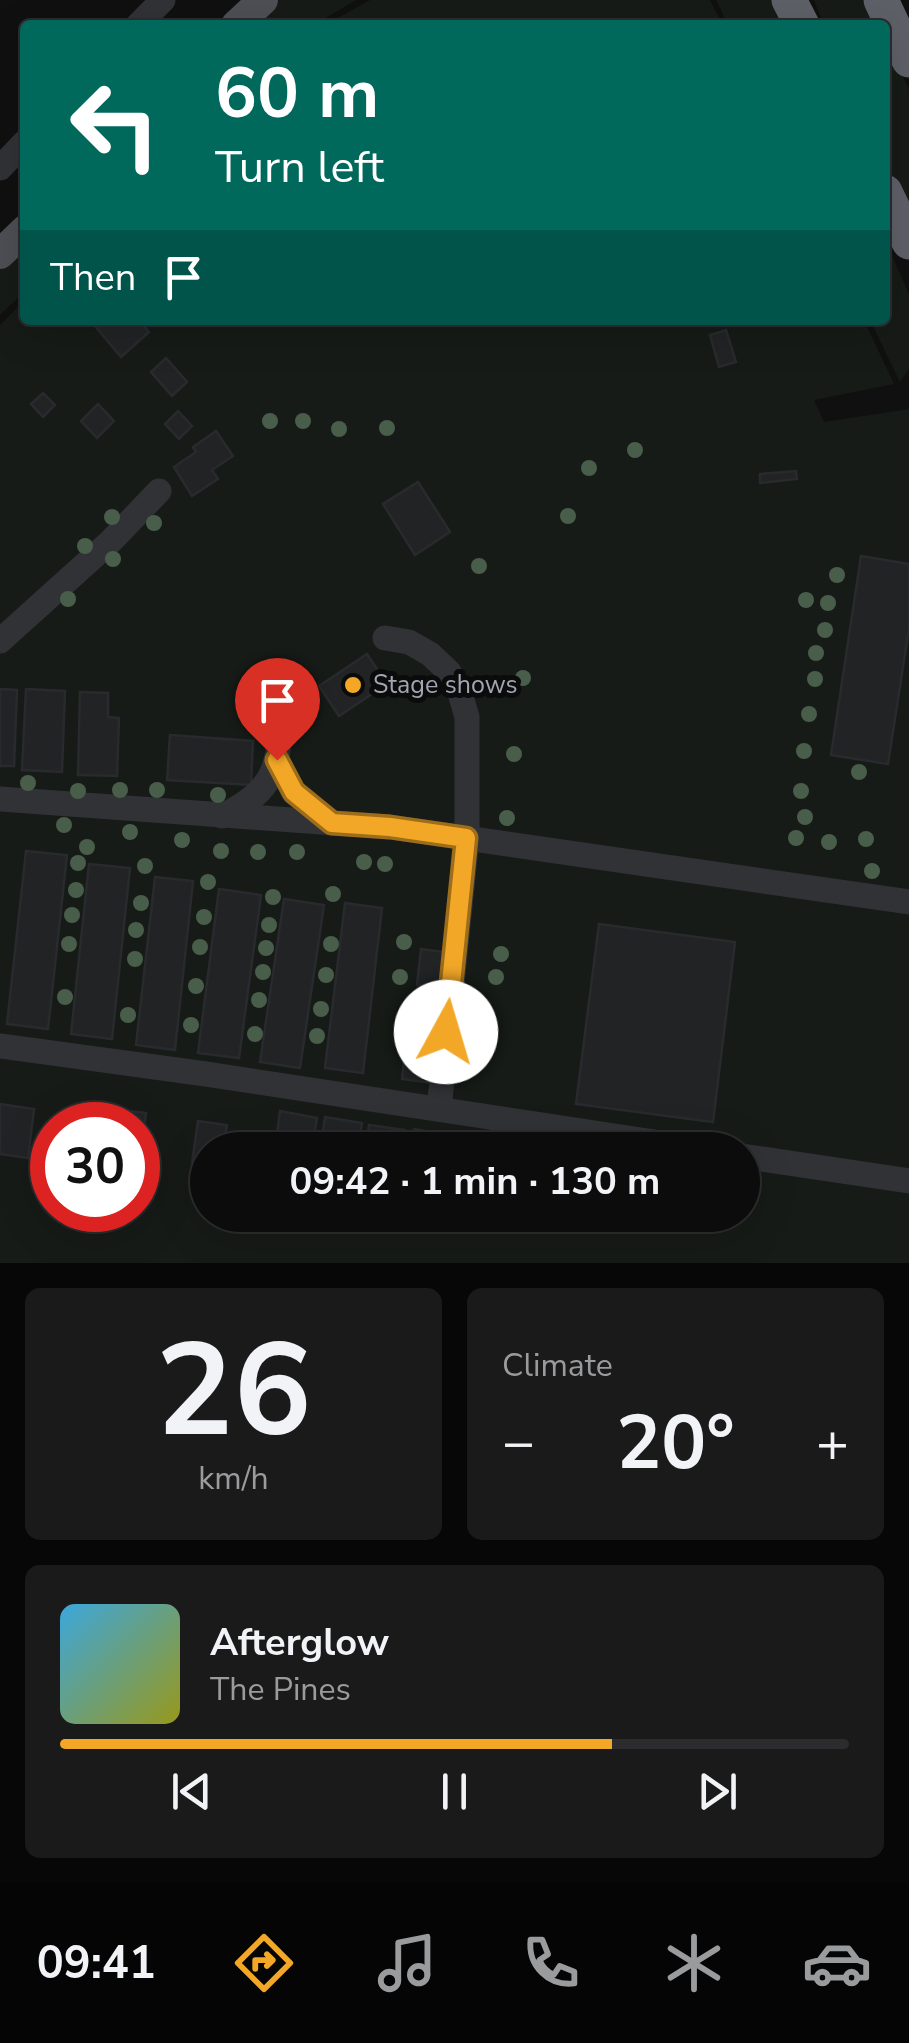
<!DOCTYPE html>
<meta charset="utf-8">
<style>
body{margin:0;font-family:"Nunito Sans",sans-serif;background:#1a1a1b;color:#f1f3f6;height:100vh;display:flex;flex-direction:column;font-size:38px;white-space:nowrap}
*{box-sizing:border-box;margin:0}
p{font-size:32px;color:#9a9b9d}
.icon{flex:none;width:55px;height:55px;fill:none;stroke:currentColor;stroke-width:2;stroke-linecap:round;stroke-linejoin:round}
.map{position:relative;height:1263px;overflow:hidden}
.details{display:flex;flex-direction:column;gap:25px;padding:25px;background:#070707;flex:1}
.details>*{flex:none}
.hud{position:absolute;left:20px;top:20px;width:870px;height:305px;border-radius:10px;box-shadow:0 10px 40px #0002,0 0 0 2px #2c2c2e;background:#00695c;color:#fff;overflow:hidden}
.speed{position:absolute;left:30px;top:1102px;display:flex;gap:20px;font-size:50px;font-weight:700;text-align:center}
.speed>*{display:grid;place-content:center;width:130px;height:130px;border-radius:50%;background:#0c0c0d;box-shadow:0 10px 40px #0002,0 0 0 2px #2c2c2e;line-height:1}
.speed .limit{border:15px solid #d22;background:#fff;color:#111}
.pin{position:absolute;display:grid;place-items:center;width:85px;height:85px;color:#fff;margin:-102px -42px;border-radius:50% 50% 50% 0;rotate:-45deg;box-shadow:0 0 10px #0007}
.pin .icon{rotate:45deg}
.me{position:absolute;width:110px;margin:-55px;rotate:6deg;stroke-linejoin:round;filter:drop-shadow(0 0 8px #0008)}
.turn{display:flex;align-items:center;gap:35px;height:210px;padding:0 30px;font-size:45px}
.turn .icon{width:130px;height:130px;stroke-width:2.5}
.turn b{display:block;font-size:70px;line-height:85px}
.then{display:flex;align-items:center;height:95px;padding:0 30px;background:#0003;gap:20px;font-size:38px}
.big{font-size:75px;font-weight:700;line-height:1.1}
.details .tile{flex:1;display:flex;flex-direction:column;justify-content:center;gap:15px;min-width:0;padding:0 35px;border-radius:15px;background:#1a1a1b}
.details .dial{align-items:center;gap:0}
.dial b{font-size:130px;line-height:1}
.song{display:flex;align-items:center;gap:30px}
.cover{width:120px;height:120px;border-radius:15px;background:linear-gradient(135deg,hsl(200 70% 55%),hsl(60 70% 35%))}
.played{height:10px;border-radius:5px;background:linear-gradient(90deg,#f2a727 70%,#2c2c2e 70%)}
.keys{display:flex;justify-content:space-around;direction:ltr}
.heat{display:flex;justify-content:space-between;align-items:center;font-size:55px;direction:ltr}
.details .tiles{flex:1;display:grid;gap:25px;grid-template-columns:1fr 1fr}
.tile:last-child{grid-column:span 2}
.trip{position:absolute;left:190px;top:1132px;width:570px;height:100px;border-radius:50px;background:#0c0c0d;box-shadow:0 10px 40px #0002,0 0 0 2px #2c2c2e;font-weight:700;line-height:100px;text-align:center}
.tab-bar{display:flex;height:160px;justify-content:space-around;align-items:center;background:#050505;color:#9a9b9d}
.tab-bar .icon{width:70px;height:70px}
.tab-bar .on{color:#f2a727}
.tab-bar b{font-size:45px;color:#f1f3f6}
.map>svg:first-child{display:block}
.green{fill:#161b17;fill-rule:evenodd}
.building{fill:#222325;stroke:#292a2d;stroke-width:2.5}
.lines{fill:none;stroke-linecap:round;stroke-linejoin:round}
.minor{stroke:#313236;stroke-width:25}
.major{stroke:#4d4f55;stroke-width:30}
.highway{stroke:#5d6067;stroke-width:35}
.tree{fill:#495e4a}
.route-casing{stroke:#9d6d19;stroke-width:25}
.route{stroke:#f2a727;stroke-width:18}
.poi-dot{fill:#f2a727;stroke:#0b0b0c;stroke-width:4}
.labels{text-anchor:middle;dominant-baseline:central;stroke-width:10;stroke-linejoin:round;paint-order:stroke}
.poi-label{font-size:25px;fill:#a1a6b2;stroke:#0b0b0c;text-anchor:start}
</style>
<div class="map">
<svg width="909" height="1263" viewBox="0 0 909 1263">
<rect width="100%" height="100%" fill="#101011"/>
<g class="green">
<path d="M 279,0 L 356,0 L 314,25 L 252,25 Z"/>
<path d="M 370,0 L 710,0 L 723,25 L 325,25 Z"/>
<path d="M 716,0 L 777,0 L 789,25 L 728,25 Z"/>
<path d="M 814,0 L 862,0 L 876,25 L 824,25 Z"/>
<path d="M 885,43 L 909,89 L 909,210 L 885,160 Z"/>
<path d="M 885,240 L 909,294 L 909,369 L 900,382 L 870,320 L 885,320 Z"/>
<path d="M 25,245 L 25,291 L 0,315 L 0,270 Z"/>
<path d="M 25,300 L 25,320 L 864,320 L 894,384 L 814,400 L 824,422 L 909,409 L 909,1263 L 0,1263 L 0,325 ZM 52,1125 L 138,1125 L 138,1210 L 52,1210 ZM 208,1150 L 742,1150 L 742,1215 L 208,1215 Z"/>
</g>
<g class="building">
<path d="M 90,320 L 139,320 L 149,332 L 121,357 Z"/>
<path d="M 726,330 L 736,362 L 719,367 L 710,335 Z"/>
<path d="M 166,358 L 187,382 L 172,396 L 151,372 Z"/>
<path d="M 43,393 L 55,405 L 43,417 L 31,404 Z"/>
<path d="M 98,404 L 114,421 L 97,438 L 81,421 Z"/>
<path d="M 178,411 L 192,426 L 179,439 L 165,424 Z"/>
<path d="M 216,431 L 233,456 L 212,470 L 218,479 L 192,496 L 174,467 L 196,452 L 193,447 Z"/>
<path d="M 796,471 L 797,479 L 760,483 L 760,474 Z"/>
<path d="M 418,482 L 450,532 L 415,555 L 383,504 Z"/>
<path d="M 861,556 L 909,564 L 909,628 L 888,764 L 831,755 Z"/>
<path d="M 367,654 L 387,684 L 339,716 L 319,686 Z"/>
<path d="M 0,689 L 17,690 L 14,766 L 0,766 Z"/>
<path d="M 26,689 L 65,691 L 62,772 L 22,770 Z"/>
<path d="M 80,692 L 108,693 L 108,717 L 119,718 L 117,776 L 78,775 Z"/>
<path d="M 170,735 L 253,741 L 251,785 L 167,780 Z"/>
<path d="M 26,851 L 67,855 L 48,1029 L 7,1024 Z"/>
<path d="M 89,864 L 130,868 L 112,1039 L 71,1034 Z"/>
<path d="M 155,877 L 193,881 L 175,1050 L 136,1045 Z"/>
<path d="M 219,889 L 261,895 L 239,1058 L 198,1053 Z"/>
<path d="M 284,899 L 324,905 L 300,1068 L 260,1062 Z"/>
<path d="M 345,903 L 382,908 L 363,1073 L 325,1068 Z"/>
<path d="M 599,924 L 735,942 L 713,1122 L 576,1104 Z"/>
<path d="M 421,949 L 444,952 L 440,988 L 417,985 Z"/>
<path d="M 409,1018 L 441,1022 L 433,1083 L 402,1079 Z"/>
<path d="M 0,1104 L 34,1109 L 28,1158 L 0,1154 Z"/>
<path d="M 114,1109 L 146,1113 L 138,1174 L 138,1125 L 112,1125 Z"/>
<path d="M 280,1111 L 317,1118 L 312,1150 L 275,1150 Z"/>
<path d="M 325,1117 L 362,1123 L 358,1150 L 320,1150 Z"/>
<path d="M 198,1121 L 227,1125 L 223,1150 L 208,1150 L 208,1165 L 192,1163 Z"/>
<path d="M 369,1125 L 405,1130 L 402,1150 L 366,1150 Z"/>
<path d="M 414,1129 L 449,1135 L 446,1150 L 410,1150 Z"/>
<path d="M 573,1140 L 607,1145 L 606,1150 L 571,1150 Z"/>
</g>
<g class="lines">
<g class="minor">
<path d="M 138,25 L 163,0"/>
<path d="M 0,168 L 25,142"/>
<path d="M 385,638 L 409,642 L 430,654 L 449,672 L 460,693 L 467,717 L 467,838 L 439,1109"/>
<path d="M 0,641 L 111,541 L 159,491"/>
<path d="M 277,760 L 294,793 L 332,823"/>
<path d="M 0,799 L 390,827 L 909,902"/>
<path d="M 222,816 C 282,787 277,762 283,702"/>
<path d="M 0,1046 L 206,1074 L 707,1150"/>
<path d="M 742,1156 L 909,1181"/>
</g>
<g class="major">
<path d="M 236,25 L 263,0"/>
<path d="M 0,254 L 25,230"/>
</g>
<g class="highway">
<path d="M 789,0 L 802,25"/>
<path d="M 881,0 L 909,60"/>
<path d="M 885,192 L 909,242"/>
</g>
</g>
<g class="tree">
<circle cx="270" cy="421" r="8"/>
<circle cx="303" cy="421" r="8"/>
<circle cx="387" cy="428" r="8"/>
<circle cx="339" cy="429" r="8"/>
<circle cx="635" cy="450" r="8"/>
<circle cx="589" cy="468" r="8"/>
<circle cx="568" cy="516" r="8"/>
<circle cx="112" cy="517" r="8"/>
<circle cx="154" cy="523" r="8"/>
<circle cx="85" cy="546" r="8"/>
<circle cx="113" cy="559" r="8"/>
<circle cx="479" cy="566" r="8"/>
<circle cx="837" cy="575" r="8"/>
<circle cx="68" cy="599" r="8"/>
<circle cx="806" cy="600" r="8"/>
<circle cx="828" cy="603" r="8"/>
<circle cx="825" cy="630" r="8"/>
<circle cx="816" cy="653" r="8"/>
<circle cx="523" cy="678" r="8"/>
<circle cx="815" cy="679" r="8"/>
<circle cx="809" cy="714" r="8"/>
<circle cx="804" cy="751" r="8"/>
<circle cx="514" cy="754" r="8"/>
<circle cx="859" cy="772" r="8"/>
<circle cx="28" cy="783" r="8"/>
<circle cx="120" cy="790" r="8"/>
<circle cx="157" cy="790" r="8"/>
<circle cx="78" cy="791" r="8"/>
<circle cx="801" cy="791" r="8"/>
<circle cx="218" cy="795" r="8"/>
<circle cx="805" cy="817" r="8"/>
<circle cx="507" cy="818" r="8"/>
<circle cx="64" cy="825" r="8"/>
<circle cx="130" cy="832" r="8"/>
<circle cx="796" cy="838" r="8"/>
<circle cx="866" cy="839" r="8"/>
<circle cx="182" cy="840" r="8"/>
<circle cx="829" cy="842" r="8"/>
<circle cx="87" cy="847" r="8"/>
<circle cx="221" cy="851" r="8"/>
<circle cx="258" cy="852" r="8"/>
<circle cx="297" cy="852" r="8"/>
<circle cx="364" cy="862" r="8"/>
<circle cx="78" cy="863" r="8"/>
<circle cx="385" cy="864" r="8"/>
<circle cx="145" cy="866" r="8"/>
<circle cx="872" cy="871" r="8"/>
<circle cx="208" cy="882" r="8"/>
<circle cx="76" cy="890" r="8"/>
<circle cx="333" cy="894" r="8"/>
<circle cx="273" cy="897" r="8"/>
<circle cx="141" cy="903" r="8"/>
<circle cx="72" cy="915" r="8"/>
<circle cx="204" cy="917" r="8"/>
<circle cx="269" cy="925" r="8"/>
<circle cx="136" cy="930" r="8"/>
<circle cx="404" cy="942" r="8"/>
<circle cx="69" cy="944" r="8"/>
<circle cx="331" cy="944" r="8"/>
<circle cx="200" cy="947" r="8"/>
<circle cx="266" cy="948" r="8"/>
<circle cx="501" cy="954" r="8"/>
<circle cx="135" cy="959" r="8"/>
<circle cx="263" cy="972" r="8"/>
<circle cx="326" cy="975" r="8"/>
<circle cx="400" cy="977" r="8"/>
<circle cx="496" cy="977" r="8"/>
<circle cx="196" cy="986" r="8"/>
<circle cx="65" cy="997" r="8"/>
<circle cx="259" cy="1000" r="8"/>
<circle cx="321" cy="1009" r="8"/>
<circle cx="128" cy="1015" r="8"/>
<circle cx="191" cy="1025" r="8"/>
<circle cx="255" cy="1034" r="8"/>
<circle cx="317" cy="1036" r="8"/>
<circle cx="485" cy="1042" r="8"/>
</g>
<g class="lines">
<g class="route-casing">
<path id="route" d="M 277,760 L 294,792 L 332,823 L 390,827 L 466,838 L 446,1032"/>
</g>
<use href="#route" class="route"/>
</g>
<circle class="poi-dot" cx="353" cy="685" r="10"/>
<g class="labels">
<g class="poi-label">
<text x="373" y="685">Stage shows</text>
</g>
</g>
</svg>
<div class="speed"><div class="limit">30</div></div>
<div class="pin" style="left:277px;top:760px;background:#d93025"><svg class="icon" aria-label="arrive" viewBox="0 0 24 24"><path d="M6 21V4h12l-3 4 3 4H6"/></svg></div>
<svg class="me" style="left:446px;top:1032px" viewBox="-20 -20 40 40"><circle r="19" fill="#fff"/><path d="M0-13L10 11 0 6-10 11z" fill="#f2a727"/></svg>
<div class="trip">09:42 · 1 min · 130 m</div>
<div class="hud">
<div class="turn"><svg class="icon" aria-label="left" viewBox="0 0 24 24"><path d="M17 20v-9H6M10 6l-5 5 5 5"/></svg><div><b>60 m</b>Turn left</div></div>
<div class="then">Then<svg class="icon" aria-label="arrive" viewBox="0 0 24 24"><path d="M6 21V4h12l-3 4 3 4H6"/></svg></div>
</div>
</div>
<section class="details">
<div class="tiles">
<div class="tile dial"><b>26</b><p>km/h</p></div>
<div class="tile"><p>Climate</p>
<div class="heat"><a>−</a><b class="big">20°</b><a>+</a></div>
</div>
<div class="tile">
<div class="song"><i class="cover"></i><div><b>Afterglow</b><p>The Pines</p></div></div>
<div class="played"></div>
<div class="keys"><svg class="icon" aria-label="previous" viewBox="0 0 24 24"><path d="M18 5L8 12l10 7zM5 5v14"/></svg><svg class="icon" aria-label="pause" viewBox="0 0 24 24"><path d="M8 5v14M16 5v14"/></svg><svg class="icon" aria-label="next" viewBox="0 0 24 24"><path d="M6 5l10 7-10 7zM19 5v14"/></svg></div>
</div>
</div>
</section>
<nav class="tab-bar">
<b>09:41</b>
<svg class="icon on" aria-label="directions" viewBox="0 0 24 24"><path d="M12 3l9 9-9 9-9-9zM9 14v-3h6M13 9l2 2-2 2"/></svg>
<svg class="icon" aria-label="music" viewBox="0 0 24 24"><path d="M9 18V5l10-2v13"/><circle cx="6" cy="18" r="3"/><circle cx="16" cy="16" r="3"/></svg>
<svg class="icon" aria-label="phone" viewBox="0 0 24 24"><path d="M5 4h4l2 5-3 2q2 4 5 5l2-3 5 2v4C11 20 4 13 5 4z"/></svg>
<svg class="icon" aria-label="climate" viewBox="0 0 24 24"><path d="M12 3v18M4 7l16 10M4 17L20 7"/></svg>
<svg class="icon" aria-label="car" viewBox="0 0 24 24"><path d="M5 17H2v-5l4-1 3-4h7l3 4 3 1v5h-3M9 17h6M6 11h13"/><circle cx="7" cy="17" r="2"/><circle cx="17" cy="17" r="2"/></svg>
</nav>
